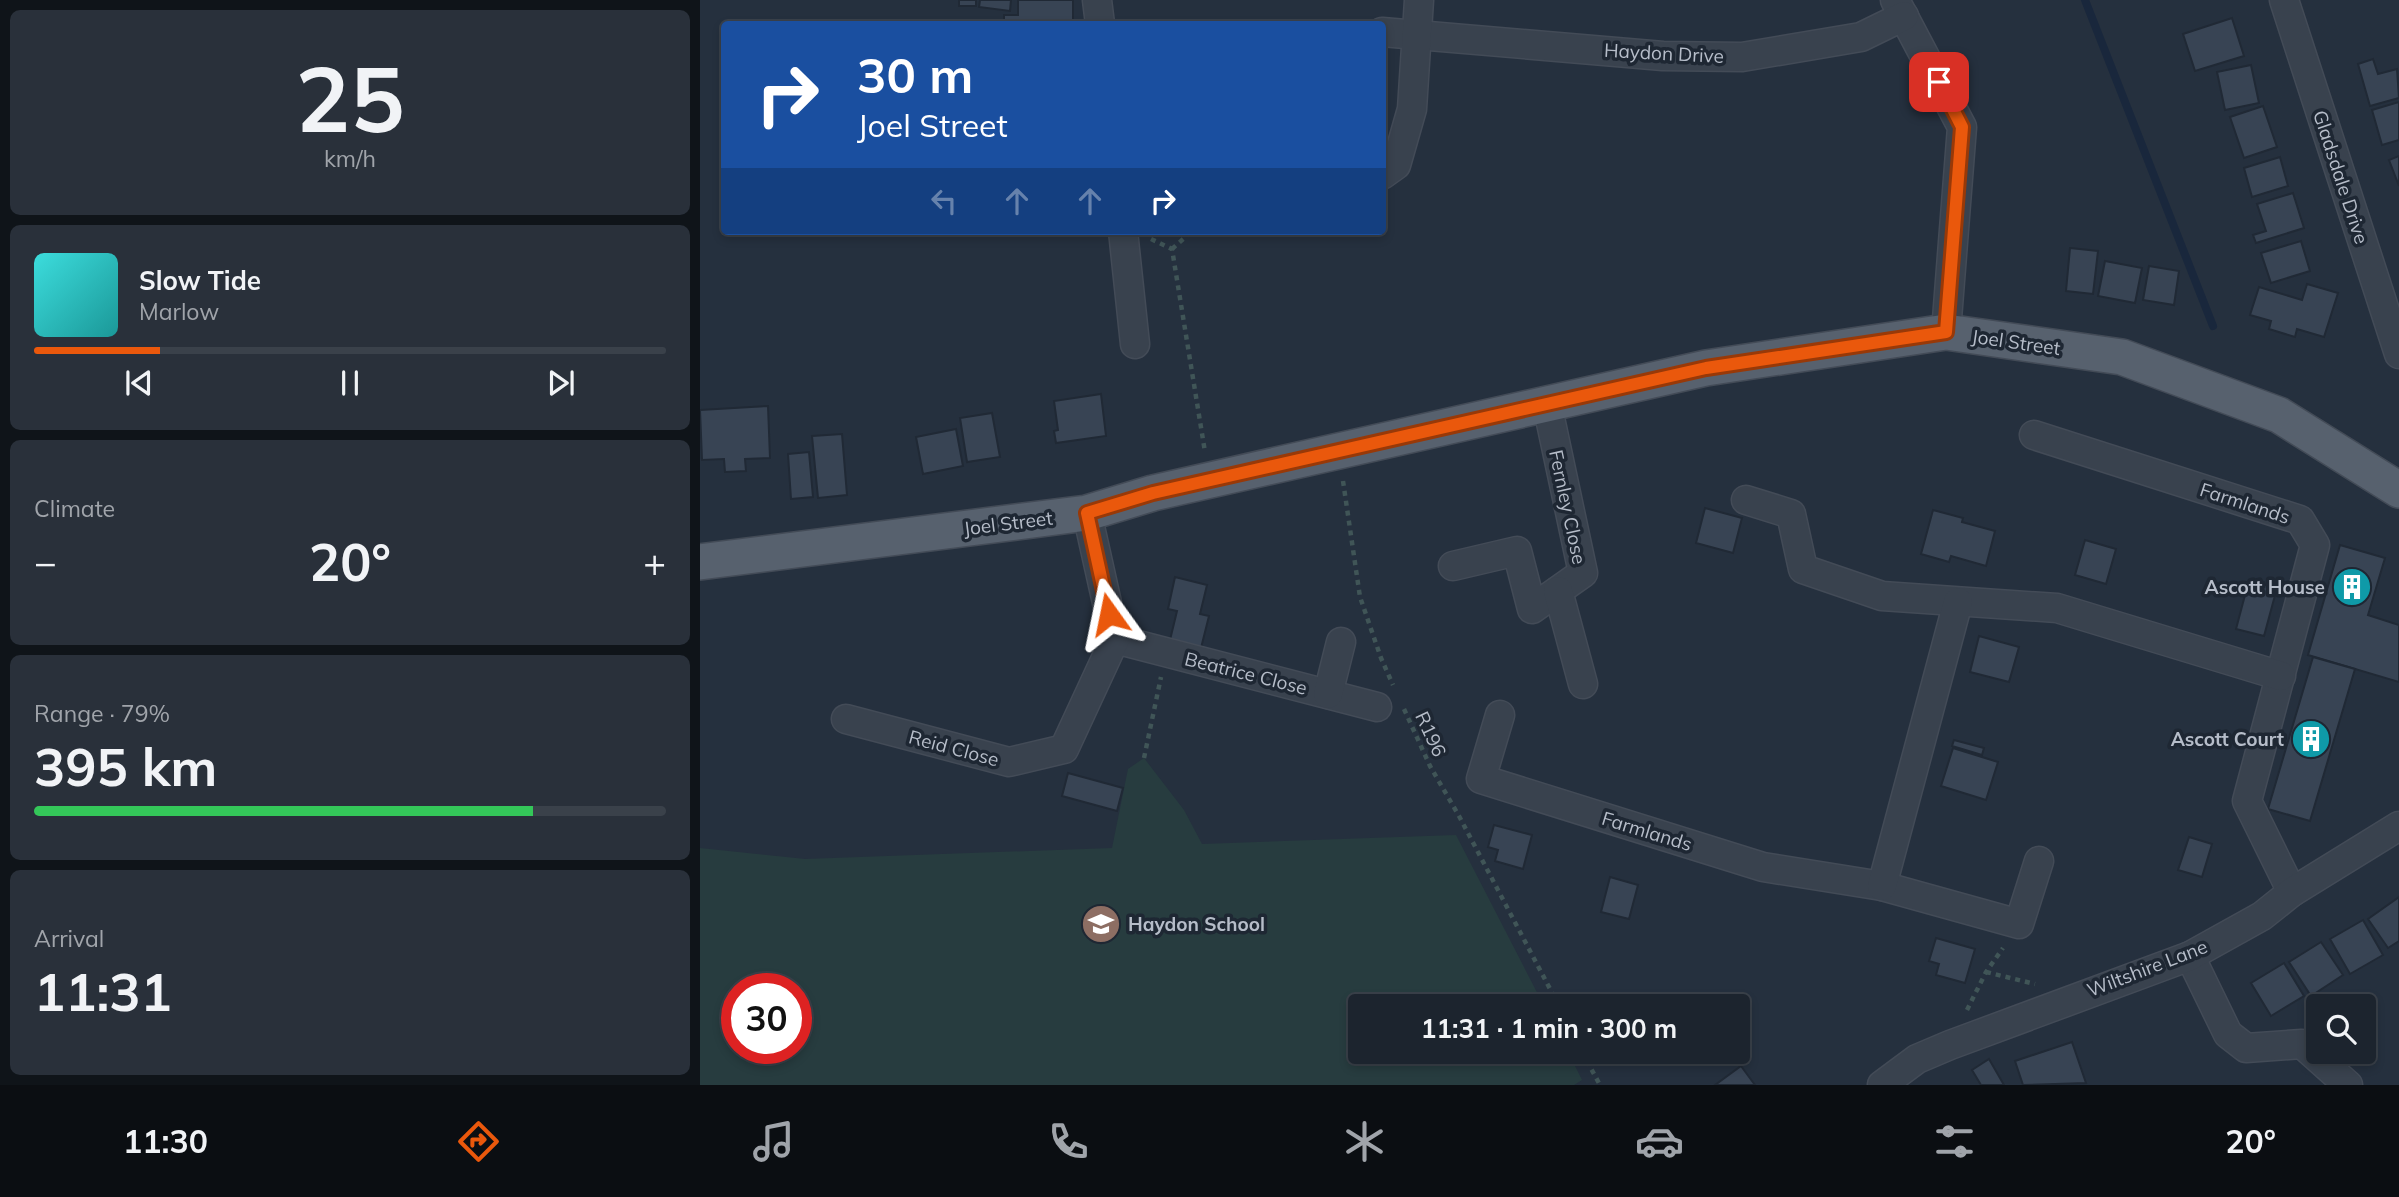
<!DOCTYPE html>
<meta charset="utf-8">
<style>
body{margin:0;font-family:Mulish,sans-serif;background:#29303a;color:#f1f3f6;height:100vh;display:flex;flex-direction:column;font-size:26px;white-space:nowrap}
*{box-sizing:border-box;margin:0}
p{font-size:23px;color:#a0a4aa}
.icon{flex:none;width:38px;height:38px;fill:none;stroke:currentColor;stroke-width:2;stroke-linecap:round;stroke-linejoin:round}
.map{position:relative;flex:1;overflow:hidden}
.sheet{display:flex;flex-direction:column;gap:10px;padding:10px;background:#0f1419;width:700px}
.sheet>*{flex:none}
.top-card{position:absolute;left:21px;top:21px;width:665px;height:214px;border-radius:7px;box-shadow:0 4px 10px #0003,0 0 0 2px #3a414a;background:#1a4fa0;color:#fff;overflow:hidden}
.buttons{position:absolute;left:1606px;top:994px;display:grid;gap:14px}
.buttons a{display:grid;place-items:center;width:70px;height:70px;border-radius:7px;background:#1c242e;box-shadow:0 4px 10px #0003,0 0 0 2px #3a414a;font-size:35px}
.speed{position:absolute;left:21px;top:973px;display:flex;gap:14px;font-size:35px;font-weight:700;text-align:center}
.speed>*{display:grid;place-content:center;width:91px;height:91px;border-radius:50%;background:#1c242e;box-shadow:0 4px 10px #0003,0 0 0 2px #3a414a;line-height:1}
.speed .limit{border:10px solid #d22;background:#fff;color:#111}
.pin{position:absolute;display:grid;place-items:center;width:60px;height:60px;color:#fff;margin:-30px;border-radius:14px;box-shadow:0 4px 10px #0006}
.me{position:absolute;width:77px;margin:-38px;rotate:348deg;stroke-linejoin:round;filter:drop-shadow(0 0 5px #0008)}
.turn{display:flex;align-items:center;gap:24px;height:147px;padding:0 21px;font-size:32px}
.turn .icon{width:91px;height:91px;stroke-width:2.5}
.turn b{display:block;font-size:49px;line-height:60px}
.lanes{display:flex;align-items:center;height:66px;padding:0 21px;background:#0003;justify-content:center;gap:35px;direction:ltr}
.lanes .off{opacity:.35}
.big{font-size:52px;font-weight:700;line-height:1.1}
.sheet .widget{flex:1;display:flex;flex-direction:column;justify-content:center;gap:10px;min-width:0;padding:0 24px;border-radius:10px;background:#29303a}
.sheet .dial{align-items:center;gap:0}
.dial b{font-size:91px;line-height:1}
.song{display:flex;align-items:center;gap:21px}
.cover{width:84px;height:84px;border-radius:10px;background:linear-gradient(135deg,hsl(180 70% 55%),hsl(180 70% 35%))}
.played{height:7px;border-radius:4px;background:linear-gradient(90deg,#ea580c 20%,#3a414a 20%)}
.keys{display:flex;justify-content:space-around;direction:ltr}
.heat{display:flex;justify-content:space-between;align-items:center;font-size:38px;direction:ltr}
.charge{height:10px;border-radius:5px;background:linear-gradient(90deg,#34c759 79%,#3a414a 0)}
.trip{position:absolute;left:648px;top:994px;width:402px;height:70px;border-radius:7px;background:#1c242e;box-shadow:0 4px 10px #0003,0 0 0 2px #3a414a;font-weight:700;line-height:70px;text-align:center}
.menu{display:flex;height:112px;justify-content:space-around;align-items:center;background:#0b0e12;color:#a0a4aa}
.menu .icon{width:49px;height:49px}
.menu .current{color:#ea580c}
.menu b{font-size:32px;color:#f1f3f6}
main{display:flex;flex:1;min-height:0}
.map>svg:first-child{display:block}
.green{fill:#273c3f;fill-rule:evenodd}
.lines{fill:none;stroke-linecap:round;stroke-linejoin:round}
.stream{stroke:#19273c;stroke-width:8}
.building{fill:#384454;stroke:#202935;stroke-width:2}
.minor-casing{stroke:#434b57;stroke-width:31}
.major-casing{stroke:#434b57;stroke-width:38}
.path{stroke:#405557;stroke-width:4.5;stroke-dasharray:5 5;stroke-linecap:butt}
.minor{stroke:#39424e;stroke-width:28}
.major{stroke:#57616e;stroke-width:35}
.route-casing{stroke:#983908;stroke-width:18}
.route{stroke:#ea580c;stroke-width:12}
.labels{text-anchor:middle;dominant-baseline:central;stroke-width:7;stroke-linejoin:round;paint-order:stroke}
.street-label{font-size:19px;fill:#b6bdc9;stroke:#1e2733}
.poi-label{font-size:19px;font-weight:bold;fill:#b6bdc9;stroke:#1e2733;text-anchor:end}
</style>
<main>
<section class="sheet">
<div class="widget dial"><b>25</b><p>km/h</p></div>
<div class="widget">
<div class="song"><i class="cover"></i><div><b>Slow Tide</b><p>Marlow</p></div></div>
<div class="played"></div>
<div class="keys"><svg class="icon" aria-label="previous" viewBox="0 0 24 24"><path d="M18 5L8 12l10 7zM5 5v14"/></svg><svg class="icon" aria-label="pause" viewBox="0 0 24 24"><path d="M8 5v14M16 5v14"/></svg><svg class="icon" aria-label="next" viewBox="0 0 24 24"><path d="M6 5l10 7-10 7zM19 5v14"/></svg></div>
</div>
<div class="widget"><p>Climate</p>
<div class="heat"><a>−</a><b class="big">20°</b><a>+</a></div>
</div>
<div class="widget"><p>Range · 79%</p><b class="big">395 km</b><div class="charge"></div></div>
<div class="widget"><p>Arrival</p><b class="big">11:31</b></div>
</section>
<div class="map">
<svg width="1699" height="1085" viewBox="0 0 1699 1085">
<rect width="100%" height="100%" fill="#25303e"/>
<path class="green" d="M 444,758 L 484,810 L 502,844 L 756,835 L 844,1006 L 660,1006 L 660,1052 L 868,1052 L 882,1080 L 874,1085 L 0,1085 L 0,848 L 105,859 L 412,848 L 428,769 ZM 37,989 L 96,989 L 96,1048 L 37,1048 Z"/>
<g class="lines">
<path class="stream" d="M 1385,0 L 1513,326"/>
</g>
<g class="building">
<rect x="259" y="0" width="17" height="6"/>
<path d="M 280,0 L 311,0 L 310,11 L 279,7 Z"/>
<path d="M 318,0 L 373,0 L 373,21 L 330,20 L 330,24 L 304,24 L 304,15 L 318,15 Z"/>
<path d="M 1532,18 L 1544,56 L 1495,71 L 1483,34 Z"/>
<path d="M 1673,59 L 1678,74 L 1697,69 L 1699,98 L 1670,106 L 1658,64 Z"/>
<path d="M 1551,65 L 1559,103 L 1525,110 L 1517,72 Z"/>
<path d="M 1699,102 L 1699,140 L 1682,145 L 1672,110 Z"/>
<path d="M 1563,106 L 1577,147 L 1544,158 L 1530,117 Z"/>
<path d="M 1699,156 L 1699,186 L 1689,160 Z"/>
<path d="M 1580,157 L 1588,186 L 1552,197 L 1544,168 Z"/>
<path d="M 1593,193 L 1604,228 L 1556,243 L 1553,235 L 1566,231 L 1557,204 Z"/>
<path d="M 1601,241 L 1610,271 L 1571,283 L 1561,253 Z"/>
<path d="M 1370,248 L 1398,251 L 1393,294 L 1366,291 Z"/>
<path d="M 1405,261 L 1442,268 L 1435,303 L 1398,296 Z"/>
<path d="M 1449,266 L 1479,271 L 1474,305 L 1443,300 Z"/>
<path d="M 1607,284 L 1638,293 L 1624,337 L 1597,329 L 1595,337 L 1569,329 L 1571,321 L 1550,315 L 1559,287 L 1602,300 Z"/>
<path d="M 401,394 L 406,436 L 356,443 L 354,431 L 358,430 L 354,401 Z"/>
<path d="M 68,406 L 70,458 L 45,459 L 46,471 L 25,472 L 24,459 L 2,460 L 0,410 Z"/>
<path d="M 292,413 L 300,457 L 267,462 L 260,418 Z"/>
<path d="M 256,429 L 263,466 L 223,474 L 216,437 Z"/>
<path d="M 142,434 L 147,495 L 118,498 L 112,436 Z"/>
<path d="M 109,452 L 113,497 L 91,499 L 88,454 Z"/>
<path d="M 1005,508 L 1042,518 L 1033,553 L 996,543 Z"/>
<path d="M 1233,510 L 1263,518 L 1262,522 L 1295,531 L 1286,566 L 1251,556 L 1249,562 L 1221,554 Z"/>
<path d="M 1385,540 L 1416,549 L 1406,584 L 1375,575 Z"/>
<path d="M 1640,545 L 1685,558 L 1668,615 L 1699,625 L 1699,682 L 1608,655 Z"/>
<path d="M 475,577 L 507,585 L 500,614 L 509,616 L 501,648 L 470,640 L 477,611 L 468,609 Z"/>
<path d="M 1549,580 L 1577,588 L 1564,636 L 1536,629 Z"/>
<path d="M 1279,636 L 1319,647 L 1309,682 L 1270,672 Z"/>
<path d="M 1613,657 L 1655,669 L 1610,821 L 1568,809 Z"/>
<path d="M 1254,740 L 1284,748 L 1282,755 L 1252,746 Z"/>
<path d="M 1253,748 L 1298,762 L 1286,800 L 1241,786 Z"/>
<path d="M 368,773 L 423,788 L 417,811 L 362,796 Z"/>
<path d="M 794,825 L 832,835 L 823,869 L 795,861 L 798,850 L 788,847 Z"/>
<path d="M 1489,837 L 1512,844 L 1502,877 L 1478,870 Z"/>
<path d="M 910,877 L 938,885 L 929,919 L 901,912 Z"/>
<path d="M 1699,897 L 1699,941 L 1688,948 L 1668,919 Z"/>
<path d="M 1663,920 L 1683,955 L 1650,974 L 1630,939 Z"/>
<path d="M 1236,938 L 1275,949 L 1265,983 L 1236,975 L 1239,964 L 1229,961 Z"/>
<path d="M 1621,942 L 1643,975 L 1611,996 L 1589,962 Z"/>
<path d="M 1584,963 L 1604,996 L 1571,1016 L 1551,983 Z"/>
<path d="M 1372,1042 L 1386,1083 L 1323,1085 L 1315,1061 Z"/>
<path d="M 1289,1059 L 1304,1085 L 1281,1085 L 1272,1070 Z"/>
<path d="M 1041,1066 L 1055,1085 L 1015,1085 Z"/>
</g>
<g class="lines">
<g class="minor-casing">
<g id="minor">
<path d="M 397,0 L 400,24"/>
<path d="M 1195,0 L 1262,127 L 1246,332"/>
<path d="M 1584,0 L 1699,354"/>
<path d="M 682,32 L 963,56 L 1042,57 L 1161,37 L 1204,16"/>
<path d="M 682,175 L 696,165 L 712,109 L 719,0"/>
<path d="M 423,231 L 435,344"/>
<path d="M 1334,435 L 1600,520 L 1615,545 L 1547,801 L 1592,892"/>
<path d="M 1046,500 L 1091,514 L 1103,569 L 1182,596 L 1357,608 L 1581,676"/>
<path d="M 753,566 L 817,551 L 832,609 L 883,573 L 847,404"/>
<path d="M 858,591 L 883,684"/>
<path d="M 415,639 L 677,707"/>
<path d="M 628,694 L 641,642"/>
<path d="M 800,715 L 781,779 L 1063,867 L 1182,886 L 1319,924 L 1339,861"/>
<path d="M 146,719 L 309,762 L 364,749 L 415,639 L 387,513"/>
<path d="M 1182,886 L 1258,602"/>
<path d="M 1490,956 L 1528,1034 L 1546,1048 L 1602,1044 L 1648,1085"/>
<path d="M 1182,1085 L 1217,1059 L 1250,1045 L 1490,956 L 1562,916 L 1592,892 L 1699,826"/>
</g>
</g>
<g class="major-casing">
<path id="major" d="M 0,562 L 387,513 L 453,493 L 1006,368 L 1246,332 L 1422,357 L 1579,415 L 1699,490"/>
</g>
<g class="path">
<path d="M 451,239 L 472,249 L 505,452"/>
<path d="M 472,249 L 492,231"/>
<path d="M 643,481 L 660,597 L 681,658 L 693,685"/>
<path d="M 704,709 L 730,766 L 759,816 L 859,1006"/>
<path d="M 444,758 L 461,677"/>
<path d="M 1286,972 L 1335,984"/>
<path d="M 1267,1010 L 1286,972 L 1303,948"/>
<path d="M 882,1052 L 900,1085"/>
</g>
<use href="#minor" class="minor"/>
<use href="#major" class="major"/>
</g>
<g class="lines">
<g class="route-casing">
<path id="route" d="M 409,614 L 387,513 L 453,493 L 1006,368 L 1246,332 L 1262,127 L 1239,82"/>
</g>
<use href="#route" class="route"/>
</g>
<defs>
<g id="building-disc" transform="scale(2.0125)"><circle r="9.5" fill="#0f9aa8" stroke="#1e2733"/><path d="M-4-6H4V6H1V3H-1V6H-4ZM-2.5-4.3h1.7v1.8h-1.7ZM.8-4.3h1.7v1.8H.8ZM-2.5-1h1.7V.8h-1.7ZM.8-1h1.7V.8H.8Z" fill="#fff"/></g>
<g id="school-disc" transform="scale(2.0125)"><circle r="9.5" fill="#8d6e63" stroke="#1e2733"/><path d="M0-5L7-2L0 1L-7-2ZM-4 1L0 2.5L4 1V4Q0 6-4 4Z" fill="#fff"/></g>
</defs>
<g fill-rule="evenodd">
<use href="#building-disc" x="1652" y="587"/>
<use href="#building-disc" x="1611" y="739"/>
<use href="#school-disc" x="401" y="924"/>
</g>
<g class="labels">
<g class="street-label">
<text transform="translate(964 53) rotate(3)">Haydon Drive</text>
<text transform="translate(1641 177) rotate(72)">Gladsdale Drive</text>
<text transform="translate(1316 342) rotate(8)">Joel Street</text>
<text transform="translate(1545 503) rotate(18)">Farmlands</text>
<text transform="translate(868 507) rotate(78)">Fernley Close</text>
<text transform="translate(308 523) rotate(-7)">Joel Street</text>
<text transform="translate(546 673) rotate(14)">Beatrice Close</text>
<text transform="translate(731 734) rotate(65)">R196</text>
<text transform="translate(254 748) rotate(15)">Reid Close</text>
<text transform="translate(947 831) rotate(17)">Farmlands</text>
<text transform="translate(1447 968) rotate(-21)">Wiltshire Lane</text>
</g>
<g class="poi-label">
<text x="1625" y="587">Ascott House</text>
<text x="1584" y="739">Ascott Court</text>
<text x="428" y="924" text-anchor="start">Haydon School</text>
</g>
</g>
</svg>
<div class="buttons">
<a><svg class="icon" aria-label="search" viewBox="0 0 24 24"><circle cx="10" cy="10" r="6"/><path d="M15 15l6 6"/></svg></a>
</div>
<div class="speed"><div class="limit">30</div></div>
<div class="pin" style="left:1239px;top:82px;background:#d93025"><svg class="icon" aria-label="arrive" viewBox="0 0 24 24"><path d="M6 21V4h12l-3 4 3 4H6"/></svg></div>
<svg class="me" style="left:409px;top:614px" viewBox="-20 -20 40 40"><path d="M0-17L14 15 0 8-14 15z" fill="#ea580c" stroke="#fff" stroke-width="4"/></svg>
<div class="trip">11:31 · 1 min · 300 m</div>
<div class="top-card">
<div class="turn"><svg class="icon" aria-label="right" viewBox="0 0 24 24"><path d="M7 20v-9h11M14 6l5 5-5 5"/></svg><div><b>30 m</b>Joel Street</div></div>
<div class="lanes"><svg class="icon off" aria-label="left" viewBox="0 0 24 24"><path d="M17 20v-9H6M10 6l-5 5 5 5"/></svg><svg class="icon off" aria-label="ahead" viewBox="0 0 24 24"><path d="M12 20V5M6 11l6-6 6 6"/></svg><svg class="icon off" aria-label="ahead" viewBox="0 0 24 24"><path d="M12 20V5M6 11l6-6 6 6"/></svg><svg class="icon" aria-label="right" viewBox="0 0 24 24"><path d="M7 20v-9h11M14 6l5 5-5 5"/></svg></div>
</div>
</div>
</main>
<nav class="menu">
<b>11:30</b>
<svg class="icon current" aria-label="directions" viewBox="0 0 24 24"><path d="M12 3l9 9-9 9-9-9zM9 14v-3h6M13 9l2 2-2 2"/></svg>
<svg class="icon" aria-label="music" viewBox="0 0 24 24"><path d="M9 18V5l10-2v13"/><circle cx="6" cy="18" r="3"/><circle cx="16" cy="16" r="3"/></svg>
<svg class="icon" aria-label="phone" viewBox="0 0 24 24"><path d="M5 4h4l2 5-3 2q2 4 5 5l2-3 5 2v4C11 20 4 13 5 4z"/></svg>
<svg class="icon" aria-label="climate" viewBox="0 0 24 24"><path d="M12 3v18M4 7l16 10M4 17L20 7"/></svg>
<svg class="icon" aria-label="car" viewBox="0 0 24 24"><path d="M5 17H2v-5l4-1 3-4h7l3 4 3 1v5h-3M9 17h6M6 11h13"/><circle cx="7" cy="17" r="2"/><circle cx="17" cy="17" r="2"/></svg>
<svg class="icon" aria-label="filters" viewBox="0 0 24 24"><path d="M4 7h16M4 17h16"/><circle cx="9" cy="7" r="2"/><circle cx="15" cy="17" r="2"/></svg>
<b>20°</b>
</nav>
